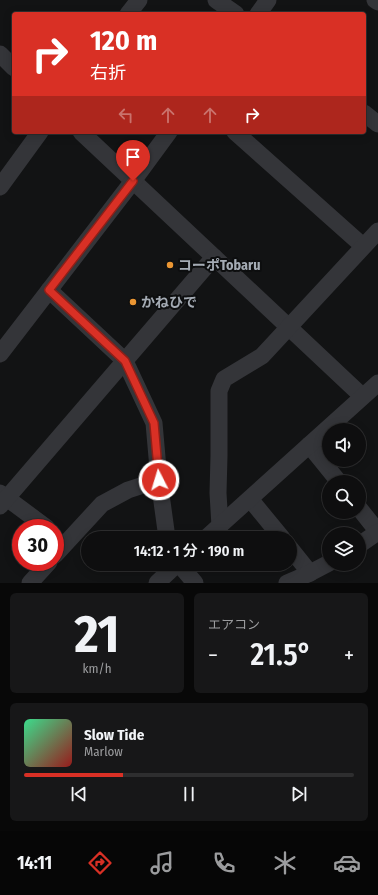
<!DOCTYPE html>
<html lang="ja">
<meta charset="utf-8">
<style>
body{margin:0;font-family:"Fira Sans Condensed","Noto Sans JP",sans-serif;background:#171718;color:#f1f3f6;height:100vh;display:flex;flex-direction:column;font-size:15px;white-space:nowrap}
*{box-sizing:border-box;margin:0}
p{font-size:13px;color:#9b9c9e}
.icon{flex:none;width:22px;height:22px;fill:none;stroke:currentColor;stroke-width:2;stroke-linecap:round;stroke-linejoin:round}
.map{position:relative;height:583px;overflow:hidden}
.details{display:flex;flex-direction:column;gap:10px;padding:10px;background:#080808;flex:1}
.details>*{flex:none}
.guide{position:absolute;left:12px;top:12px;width:354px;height:122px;border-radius:4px;box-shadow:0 2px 10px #0003,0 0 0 1px #2e2e2f;background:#d93025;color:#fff;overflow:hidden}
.buttons{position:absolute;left:322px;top:423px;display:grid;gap:8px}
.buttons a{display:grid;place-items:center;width:44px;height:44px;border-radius:50%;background:#0e0e0f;box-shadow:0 2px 10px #0003,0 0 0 1px #2e2e2f;font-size:20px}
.speed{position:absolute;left:12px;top:519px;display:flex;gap:8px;font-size:20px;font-weight:700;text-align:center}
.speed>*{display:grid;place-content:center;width:52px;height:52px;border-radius:50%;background:#0e0e0f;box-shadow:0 2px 10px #0003,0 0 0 1px #2e2e2f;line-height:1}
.speed .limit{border:6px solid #d22;background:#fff;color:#111}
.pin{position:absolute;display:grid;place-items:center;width:34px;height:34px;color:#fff;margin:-41px -17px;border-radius:50% 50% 50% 0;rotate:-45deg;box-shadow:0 0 4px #0007}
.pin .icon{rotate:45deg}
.me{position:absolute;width:44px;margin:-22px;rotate:355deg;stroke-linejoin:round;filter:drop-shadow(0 0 3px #0008)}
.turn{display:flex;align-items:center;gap:14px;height:84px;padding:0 12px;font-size:18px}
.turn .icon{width:52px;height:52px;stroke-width:2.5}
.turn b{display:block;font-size:28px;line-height:34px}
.lanes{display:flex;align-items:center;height:38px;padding:0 12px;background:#0003;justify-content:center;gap:20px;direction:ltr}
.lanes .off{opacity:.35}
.big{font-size:30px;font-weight:600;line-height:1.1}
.details .widget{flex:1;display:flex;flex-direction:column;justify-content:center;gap:6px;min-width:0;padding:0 14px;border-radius:6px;background:#171718}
.details .dial{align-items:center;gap:0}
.dial b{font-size:52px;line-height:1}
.song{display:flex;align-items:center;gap:12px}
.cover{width:48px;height:48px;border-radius:6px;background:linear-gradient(135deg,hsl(150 70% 55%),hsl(0 70% 35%))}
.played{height:4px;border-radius:2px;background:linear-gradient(90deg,#d93025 30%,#2e2e2f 30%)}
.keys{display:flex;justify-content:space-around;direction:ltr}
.heat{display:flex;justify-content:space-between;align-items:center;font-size:22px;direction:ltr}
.details .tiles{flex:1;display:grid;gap:10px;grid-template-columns:1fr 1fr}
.widget:last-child{grid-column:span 2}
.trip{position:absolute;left:81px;top:531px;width:216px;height:40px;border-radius:20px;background:#0e0e0f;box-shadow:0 2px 10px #0003,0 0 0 1px #2e2e2f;font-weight:600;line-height:40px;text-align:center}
.tabs{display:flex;height:64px;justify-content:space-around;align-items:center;background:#060606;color:#9b9c9e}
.tabs .icon{width:28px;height:28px}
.tabs .selected{color:#d93025}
.tabs b{font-size:18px;color:#f1f3f6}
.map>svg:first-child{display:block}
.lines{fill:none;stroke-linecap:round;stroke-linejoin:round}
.minor{stroke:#343539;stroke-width:17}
.route-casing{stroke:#8d1f18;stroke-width:10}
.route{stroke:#d93025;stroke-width:7}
.poi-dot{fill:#eb9633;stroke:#0d0e0f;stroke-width:1.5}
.labels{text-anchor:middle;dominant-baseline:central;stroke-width:4;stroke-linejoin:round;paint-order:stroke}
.poi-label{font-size:14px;font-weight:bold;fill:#a4abb4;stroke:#0d0e0f;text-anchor:start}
</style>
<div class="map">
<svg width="378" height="583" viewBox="0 0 378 583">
<rect width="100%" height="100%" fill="#121314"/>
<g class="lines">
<g class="minor">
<path d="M 216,0 L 236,14"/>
<path d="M 375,0 L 378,2"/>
<path d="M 128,14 L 139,0"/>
<path d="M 258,14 L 268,0"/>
<path d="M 0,54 L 14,68"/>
<path d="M 364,113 L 378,124"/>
<path d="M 81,132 L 362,396"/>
<path d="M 235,132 L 363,246"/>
<path d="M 0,187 L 40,132"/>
<path d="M 49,290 L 125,361 L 154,423 L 159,480 L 167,538"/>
<path d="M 0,354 L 133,181 L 169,132"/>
<path d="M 309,445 L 339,482"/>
<path d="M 0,493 L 47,528"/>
<path d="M 250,499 L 282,538"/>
<path d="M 0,506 L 214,257"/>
<path d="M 359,508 L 378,532"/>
<path d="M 220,526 L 218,493 L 219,456 L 219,391 L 224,379 L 262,356 L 378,231"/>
<path d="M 206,538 L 378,383"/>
<path d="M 359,545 L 378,532"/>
<path d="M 290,548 L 310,573"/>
<path d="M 55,555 L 102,504 L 128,490 L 159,480"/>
<path d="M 179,564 L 195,583"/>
<path d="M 30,583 L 49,562"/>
<path d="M 157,583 L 177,564"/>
<path d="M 287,583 L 308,574 L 329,563"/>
</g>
</g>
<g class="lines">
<g class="route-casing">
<path id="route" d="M 133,181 L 49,290 L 125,361 L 154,423 L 159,480"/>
</g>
<use href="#route" class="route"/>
</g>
<g class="poi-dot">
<circle cx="170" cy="265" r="4"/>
<circle cx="133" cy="302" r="4"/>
</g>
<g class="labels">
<g class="poi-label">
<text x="178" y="265">コーポTobaru</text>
<text x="141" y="302">かねひで</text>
</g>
</g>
</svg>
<div class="buttons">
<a><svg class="icon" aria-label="sound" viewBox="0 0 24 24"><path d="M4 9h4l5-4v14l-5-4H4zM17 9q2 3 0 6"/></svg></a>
<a><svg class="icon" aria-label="search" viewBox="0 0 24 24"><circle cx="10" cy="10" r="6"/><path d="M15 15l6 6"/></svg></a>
<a><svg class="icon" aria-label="layers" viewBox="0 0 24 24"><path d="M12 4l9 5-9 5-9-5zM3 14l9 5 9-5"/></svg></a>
</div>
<div class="speed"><div class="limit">30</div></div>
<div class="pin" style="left:133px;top:181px;background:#d93025"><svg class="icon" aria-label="arrive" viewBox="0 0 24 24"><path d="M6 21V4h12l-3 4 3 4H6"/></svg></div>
<svg class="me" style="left:159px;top:480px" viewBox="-20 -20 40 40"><circle r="17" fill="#d93025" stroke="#fff" stroke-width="3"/><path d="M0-11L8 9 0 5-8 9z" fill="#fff"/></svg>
<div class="trip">14:12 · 1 分 · 190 m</div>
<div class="guide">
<div class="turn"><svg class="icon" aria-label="right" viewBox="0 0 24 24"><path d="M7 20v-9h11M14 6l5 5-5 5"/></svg><div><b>120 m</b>右折</div></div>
<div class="lanes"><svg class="icon off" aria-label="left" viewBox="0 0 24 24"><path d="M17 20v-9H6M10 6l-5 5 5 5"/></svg><svg class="icon off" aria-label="ahead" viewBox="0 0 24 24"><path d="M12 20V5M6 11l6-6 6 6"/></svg><svg class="icon off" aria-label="ahead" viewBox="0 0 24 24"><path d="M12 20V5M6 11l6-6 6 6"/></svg><svg class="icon" aria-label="right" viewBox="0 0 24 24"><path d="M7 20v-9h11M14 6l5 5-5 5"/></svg></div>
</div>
</div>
<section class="details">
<div class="tiles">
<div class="widget dial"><b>21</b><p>km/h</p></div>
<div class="widget"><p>エアコン</p>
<div class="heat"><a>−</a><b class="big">21.5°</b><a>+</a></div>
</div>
<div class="widget">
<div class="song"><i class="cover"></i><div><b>Slow Tide</b><p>Marlow</p></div></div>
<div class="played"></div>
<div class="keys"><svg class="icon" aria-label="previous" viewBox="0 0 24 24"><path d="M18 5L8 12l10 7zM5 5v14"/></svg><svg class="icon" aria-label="pause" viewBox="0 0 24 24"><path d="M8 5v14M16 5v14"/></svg><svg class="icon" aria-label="next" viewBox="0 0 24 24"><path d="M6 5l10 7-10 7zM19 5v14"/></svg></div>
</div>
</div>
</section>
<nav class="tabs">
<b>14:11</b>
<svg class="icon selected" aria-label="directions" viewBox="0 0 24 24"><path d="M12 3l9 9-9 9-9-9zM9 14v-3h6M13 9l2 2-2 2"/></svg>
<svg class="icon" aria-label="music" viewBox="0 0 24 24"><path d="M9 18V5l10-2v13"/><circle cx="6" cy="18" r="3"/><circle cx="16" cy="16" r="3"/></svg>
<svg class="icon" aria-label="phone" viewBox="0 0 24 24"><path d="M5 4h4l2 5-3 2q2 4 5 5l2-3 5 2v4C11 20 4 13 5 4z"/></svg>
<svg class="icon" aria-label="climate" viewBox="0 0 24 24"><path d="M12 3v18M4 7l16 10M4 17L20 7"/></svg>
<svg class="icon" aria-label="car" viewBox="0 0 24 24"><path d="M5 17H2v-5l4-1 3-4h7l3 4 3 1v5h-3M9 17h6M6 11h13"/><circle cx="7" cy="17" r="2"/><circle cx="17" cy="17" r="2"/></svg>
</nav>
